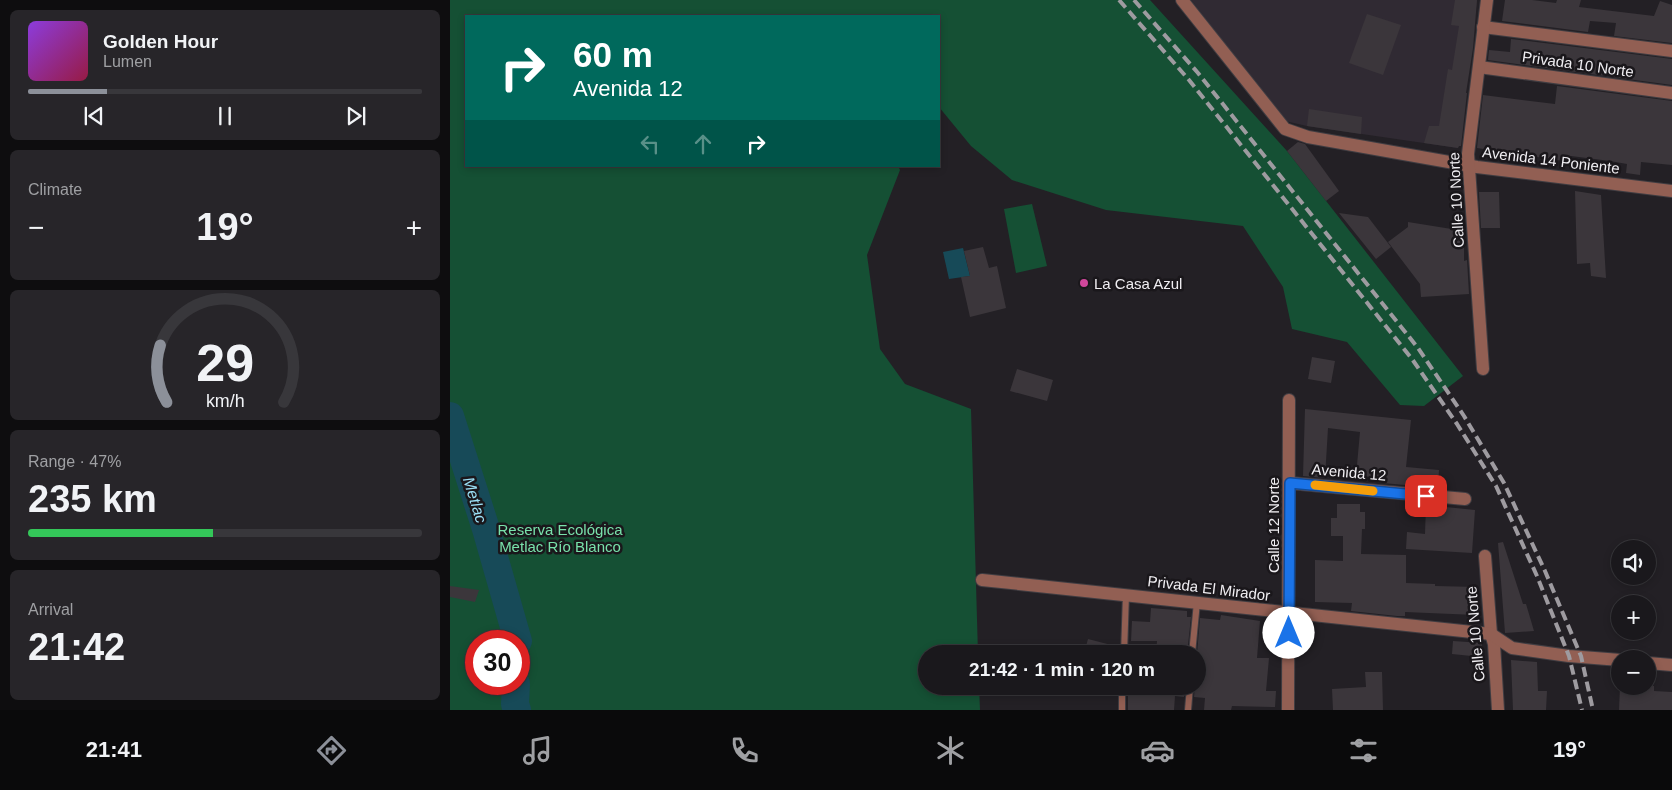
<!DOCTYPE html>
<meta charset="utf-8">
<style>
body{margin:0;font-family:Arial,sans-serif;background:#272529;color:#f1f3f6;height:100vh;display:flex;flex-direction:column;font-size:19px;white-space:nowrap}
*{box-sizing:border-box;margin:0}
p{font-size:16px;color:#9fa0a3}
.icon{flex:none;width:28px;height:28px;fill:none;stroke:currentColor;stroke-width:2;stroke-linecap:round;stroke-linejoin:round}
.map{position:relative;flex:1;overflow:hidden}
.sheet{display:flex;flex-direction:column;gap:10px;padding:10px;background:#0e0d0f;width:450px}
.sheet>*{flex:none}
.top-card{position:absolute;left:15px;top:15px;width:475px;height:152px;border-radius:0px;box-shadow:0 2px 8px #0003,0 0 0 1px #38373b;background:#00695c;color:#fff;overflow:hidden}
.tools{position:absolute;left:1161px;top:540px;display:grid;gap:10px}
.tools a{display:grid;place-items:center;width:45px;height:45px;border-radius:50%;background:#1a181c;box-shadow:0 2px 8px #0003,0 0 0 1px #38373b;font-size:25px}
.speed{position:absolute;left:15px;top:630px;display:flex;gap:10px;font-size:25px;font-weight:700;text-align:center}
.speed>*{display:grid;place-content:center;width:65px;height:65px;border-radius:50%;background:#1a181c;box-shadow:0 2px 8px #0003,0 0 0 1px #38373b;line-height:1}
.speed .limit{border:8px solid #d22;background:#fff;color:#111}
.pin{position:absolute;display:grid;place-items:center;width:42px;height:42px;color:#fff;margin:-21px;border-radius:10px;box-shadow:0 2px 8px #0006}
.me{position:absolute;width:55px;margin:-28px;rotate:0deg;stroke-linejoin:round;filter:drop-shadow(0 0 4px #0008)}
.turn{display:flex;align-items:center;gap:18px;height:105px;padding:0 25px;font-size:22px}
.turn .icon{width:65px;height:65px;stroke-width:2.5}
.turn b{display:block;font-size:35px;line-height:42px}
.lanes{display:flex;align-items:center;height:48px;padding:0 25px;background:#0003;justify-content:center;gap:25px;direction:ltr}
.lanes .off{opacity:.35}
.big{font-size:38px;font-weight:700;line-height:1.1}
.sheet .widget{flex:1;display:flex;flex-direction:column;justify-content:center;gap:8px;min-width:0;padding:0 18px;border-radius:8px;background:#272529}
.sheet .dial{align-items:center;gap:0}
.dial svg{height:130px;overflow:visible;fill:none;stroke:#38373b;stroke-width:7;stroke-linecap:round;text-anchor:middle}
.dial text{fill:#f1f3f6;stroke:none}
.song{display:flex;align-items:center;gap:15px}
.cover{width:60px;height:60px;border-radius:8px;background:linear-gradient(135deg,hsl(270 70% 55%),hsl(340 70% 35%))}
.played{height:5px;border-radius:2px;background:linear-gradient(90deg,#8c9099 20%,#38373b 20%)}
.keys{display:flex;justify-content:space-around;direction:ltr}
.heat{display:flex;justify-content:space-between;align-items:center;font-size:28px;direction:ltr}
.charge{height:8px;border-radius:4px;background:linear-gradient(90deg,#34c759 47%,#38373b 0)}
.trip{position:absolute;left:468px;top:645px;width:288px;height:50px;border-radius:25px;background:#1a181c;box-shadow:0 2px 8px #0003,0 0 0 1px #38373b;font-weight:700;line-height:50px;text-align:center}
.tabs{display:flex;height:80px;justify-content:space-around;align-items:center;background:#0a0a0b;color:#9fa0a3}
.tabs .icon{width:35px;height:35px}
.tabs .active{color:#8c9099}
.tabs b{font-size:22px;color:#f1f3f6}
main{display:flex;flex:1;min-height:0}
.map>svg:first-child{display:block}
.built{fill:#302a33}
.green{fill:#155034;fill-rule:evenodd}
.water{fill:#174a58}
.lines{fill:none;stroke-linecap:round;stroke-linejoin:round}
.river{stroke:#174a58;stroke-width:28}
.building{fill:#3b363b}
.lane-casing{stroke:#403d42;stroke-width:8}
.street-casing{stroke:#403d42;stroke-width:14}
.lane{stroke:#925f53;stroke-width:6}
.street{stroke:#925f53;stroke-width:12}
.rail{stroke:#9e9ba0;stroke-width:4;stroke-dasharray:10 5;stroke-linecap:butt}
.route-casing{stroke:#114b97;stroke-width:12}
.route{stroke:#1a73e8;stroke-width:9}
.slow{stroke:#f59e0b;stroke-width:9}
.hotel-dot{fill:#d1479c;stroke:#1a171b;stroke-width:2}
.labels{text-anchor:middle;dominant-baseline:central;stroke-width:5;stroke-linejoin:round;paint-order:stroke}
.street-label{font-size:15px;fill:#f0eef2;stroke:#1a171b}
.poi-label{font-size:15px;fill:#f0eef2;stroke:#1a171b;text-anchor:start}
.park-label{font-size:15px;fill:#79e2ab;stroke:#1a171b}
.water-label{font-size:16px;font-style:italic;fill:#9be0f6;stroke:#1a171b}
</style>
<main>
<section class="sheet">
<div class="widget">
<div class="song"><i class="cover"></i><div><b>Golden Hour</b><p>Lumen</p></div></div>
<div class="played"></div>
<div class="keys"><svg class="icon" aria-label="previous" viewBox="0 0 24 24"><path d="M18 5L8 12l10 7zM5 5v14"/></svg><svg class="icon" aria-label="pause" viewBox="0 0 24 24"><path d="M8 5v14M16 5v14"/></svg><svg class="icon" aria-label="next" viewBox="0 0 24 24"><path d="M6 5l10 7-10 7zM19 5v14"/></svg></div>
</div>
<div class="widget"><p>Climate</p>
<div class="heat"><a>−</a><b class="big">19°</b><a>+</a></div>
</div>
<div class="widget dial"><svg viewBox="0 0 100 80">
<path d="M14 69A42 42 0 1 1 86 69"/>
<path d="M14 69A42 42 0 0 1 10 34" stroke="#8c9099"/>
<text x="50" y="56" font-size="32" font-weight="700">29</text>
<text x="50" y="72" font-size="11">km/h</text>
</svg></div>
<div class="widget"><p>Range · 47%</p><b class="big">235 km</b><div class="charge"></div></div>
<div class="widget"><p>Arrival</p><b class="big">21:42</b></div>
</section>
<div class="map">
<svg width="1222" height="710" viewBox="0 0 1222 710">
<rect width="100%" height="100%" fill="#232025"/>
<path class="built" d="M 741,0 L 1027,0 L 1008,148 L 857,126 L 835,121 Z"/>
<g class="green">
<path d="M 0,0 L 700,0 L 837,151 L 1013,376 L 974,406 L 950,405 L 897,342 L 842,329 L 833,287 L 793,226 L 656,210 L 562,180 L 521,146 L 489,107 L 489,16 L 16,16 L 16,166 L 448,166 L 450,170 L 417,255 L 430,349 L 455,384 L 521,409 L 528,654 L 476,654 L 476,686 L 529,686 L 530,710 L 0,710 ZM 26,641 L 69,641 L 69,684 L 26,684 Z"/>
<path d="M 582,204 L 597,266 L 566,273 L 554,209 Z"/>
</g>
<path class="water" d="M 513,248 L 520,276 L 499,279 L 493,252 Z"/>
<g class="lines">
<g class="river">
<path d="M 0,416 L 36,529 L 68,641"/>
<path d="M 66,684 L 65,704 L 67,710"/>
</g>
</g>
<g class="building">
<path d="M 1005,0 L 1027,0 L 1023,48 L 1016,93 L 1017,93 L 1011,146 L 1009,146 L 1008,148 L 974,143 L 979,126 L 989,126 L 998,69 L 1002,70 L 1009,26 L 1001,25 Z"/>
<path d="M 1055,0 L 1082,0 L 1106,3 L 1107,0 L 1131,0 L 1129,7 L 1204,16 L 1210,1 L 1222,5 L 1222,43 L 1164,36 L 1166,23 L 1140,21 L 1138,32 L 1052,21 Z"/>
<path d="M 917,14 L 951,25 L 933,75 L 899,63 Z"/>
<path d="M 1061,39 L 1222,59 L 1222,85 L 1038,60 L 1039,50 L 1060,52 Z"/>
<path d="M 1107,86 L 1222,101 L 1222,165 L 1191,162 L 1190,175 L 1176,173 L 1177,164 L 1160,161 L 1121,156 L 1120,162 L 1027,148 L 1033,95 L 1105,104 Z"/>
<path d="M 859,109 L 912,117 L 911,134 L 857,126 Z"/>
<path d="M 848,142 L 855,144 L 889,191 L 876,201 L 837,151 Z"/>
<path d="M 1125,191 L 1151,195 L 1156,278 L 1141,276 L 1140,263 L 1127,264 Z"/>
<path d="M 1029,192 L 1049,192 L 1050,228 L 1031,228 Z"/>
<path d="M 889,213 L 918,217 L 941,247 L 926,259 Z"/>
<path d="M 958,222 L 1014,231 L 1014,261 L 1017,260 L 1019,294 L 971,297 L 970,284 L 938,242 L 958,227 Z"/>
<path d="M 533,247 L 539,268 L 547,266 L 556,308 L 520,317 L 511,277 L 520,276 L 514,251 Z"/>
<path d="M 862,357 L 885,361 L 881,383 L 858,379 Z"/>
<path d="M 567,369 L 603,380 L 597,401 L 560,391 Z"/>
<path d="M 855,409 L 961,420 L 956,467 L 989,470 L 988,488 L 922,482 L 922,477 L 906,476 L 910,432 L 878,428 L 875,478 L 853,476 Z"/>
<path d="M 887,504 L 910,504 L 910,512 L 915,512 L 915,529 L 912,529 L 911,554 L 956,555 L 956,583 L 985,584 L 985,586 L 1027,587 L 1026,615 L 955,612 L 955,616 L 947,616 L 901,611 L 902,603 L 865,602 L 865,560 L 893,561 L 893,536 L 881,536 L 881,518 L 887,518 Z"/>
<path d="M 976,505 L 1025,510 L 1022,553 L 956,549 L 957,532 L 975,534 Z"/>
<path d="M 1053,542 L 1073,604 L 1076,604 L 1084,631 L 1055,633 L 1048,543 Z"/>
<path d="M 0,586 L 29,590 L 25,602 L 0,597 Z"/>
<path d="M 701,608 L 737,611 L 737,617 L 741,617 L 737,654 L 706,654 L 707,641 L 681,641 L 682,621 L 700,622 Z"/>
<path d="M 771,615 L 810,621 L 807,658 L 819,658 L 816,691 L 826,691 L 825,707 L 782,706 L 781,710 L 754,710 L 755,698 L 744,697 L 745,686 L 747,686 L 750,654 L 747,654 L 750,618 L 770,620 Z"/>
<path d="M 638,639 L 669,647 L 669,654 L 634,654 Z"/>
<path d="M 1003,641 L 1032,643 L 1031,657 L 1002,654 Z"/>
<path d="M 1061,660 L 1087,662 L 1088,691 L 1097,691 L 1096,710 L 1063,710 Z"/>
<path d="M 915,672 L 932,672 L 933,710 L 883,710 L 882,689 L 916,687 Z"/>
<path d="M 678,686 L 735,686 L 734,697 L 725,696 L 724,710 L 678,710 Z"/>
<path d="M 1170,686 L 1204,686 L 1204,691 L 1222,692 L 1222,710 L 1169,710 Z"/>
</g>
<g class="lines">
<g class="lane-casing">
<g id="lane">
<path d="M 674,654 L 676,594"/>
<path d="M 742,654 L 747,602"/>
<path d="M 672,710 L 672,686"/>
<path d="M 738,710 L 740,686"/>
</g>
</g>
<g class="street-casing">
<g id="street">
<path d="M 732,0 L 835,129 L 858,137 L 1027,167 L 1222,191"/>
<path d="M 1033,27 L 1222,51"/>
<path d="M 1029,67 L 1222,93"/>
<path d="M 1033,369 L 1018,154 L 1037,0"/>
<path d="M 840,483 L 1015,499"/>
<path d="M 1035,556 L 1041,634 L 1044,644 L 1048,710"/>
<path d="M 532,580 L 1041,634 L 1062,648 L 1119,656 L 1170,660"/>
<path d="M 1198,663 L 1222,665"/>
<path d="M 838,710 L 839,400"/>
</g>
</g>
<use href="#lane" class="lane"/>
<use href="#street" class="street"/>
<g class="rail">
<path d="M 669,0 L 739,80 L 962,359 L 1007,424 L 1046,486 L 1087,576 L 1119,656 L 1132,710"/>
<path d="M 684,0 L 748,73 L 968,348 L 1014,416 L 1054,483 L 1095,571 L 1131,656 L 1143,710"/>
</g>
</g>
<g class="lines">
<g class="route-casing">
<path id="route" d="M 839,633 L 840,483 L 976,496"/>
</g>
<use href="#route" class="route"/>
<path class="slow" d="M 865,485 L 923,491"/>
</g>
<circle class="hotel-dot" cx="634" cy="283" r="5"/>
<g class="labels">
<g class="street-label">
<text transform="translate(1128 64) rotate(8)">Privada 10 Norte</text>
<text transform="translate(1101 160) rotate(7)">Avenida 14 Poniente</text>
<text transform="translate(1006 200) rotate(-93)">Calle 10 Norte</text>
<text transform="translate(899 472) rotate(5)">Avenida 12</text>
<text transform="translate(823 525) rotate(-90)">Calle 12 Norte</text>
<text transform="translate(759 588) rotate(7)">Privada El Mirador</text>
<text transform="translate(1025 634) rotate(-95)">Calle 10 Norte</text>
</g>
<g class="poi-label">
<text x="644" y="283">La Casa Azul</text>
</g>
<g class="park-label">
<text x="110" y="529">Reserva Ecológica<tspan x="110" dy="17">Metlac Río Blanco</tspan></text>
</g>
<g class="water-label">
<text transform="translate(25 500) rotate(73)">Metlac</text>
</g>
</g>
</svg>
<div class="tools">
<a><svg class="icon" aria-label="sound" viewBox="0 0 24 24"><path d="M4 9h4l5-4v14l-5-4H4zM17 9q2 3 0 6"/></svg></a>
<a>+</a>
<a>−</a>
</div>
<div class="speed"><div class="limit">30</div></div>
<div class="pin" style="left:976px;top:496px;background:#d93025"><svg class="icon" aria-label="arrive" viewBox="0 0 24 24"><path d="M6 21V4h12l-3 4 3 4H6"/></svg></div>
<svg class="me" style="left:839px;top:633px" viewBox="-20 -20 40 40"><circle r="19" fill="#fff"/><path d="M0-13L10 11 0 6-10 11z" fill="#1a73e8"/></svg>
<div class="trip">21:42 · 1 min · 120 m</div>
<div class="top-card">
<div class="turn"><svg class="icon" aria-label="right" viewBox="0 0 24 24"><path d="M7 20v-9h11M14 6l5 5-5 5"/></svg><div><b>60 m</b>Avenida 12</div></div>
<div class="lanes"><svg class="icon off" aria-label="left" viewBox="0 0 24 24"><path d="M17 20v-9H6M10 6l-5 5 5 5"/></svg><svg class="icon off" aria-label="ahead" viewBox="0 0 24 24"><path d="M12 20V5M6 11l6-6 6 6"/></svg><svg class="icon" aria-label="right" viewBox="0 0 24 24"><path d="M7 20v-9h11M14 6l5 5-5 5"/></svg></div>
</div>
</div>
</main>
<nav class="tabs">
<b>21:41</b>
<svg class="icon active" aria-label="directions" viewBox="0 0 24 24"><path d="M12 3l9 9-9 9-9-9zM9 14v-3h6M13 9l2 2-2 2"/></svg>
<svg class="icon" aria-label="music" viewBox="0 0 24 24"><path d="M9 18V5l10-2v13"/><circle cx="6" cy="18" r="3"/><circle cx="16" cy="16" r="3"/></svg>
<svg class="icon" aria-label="phone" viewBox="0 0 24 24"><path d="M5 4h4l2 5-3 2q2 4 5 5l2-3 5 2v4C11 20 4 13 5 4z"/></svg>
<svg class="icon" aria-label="climate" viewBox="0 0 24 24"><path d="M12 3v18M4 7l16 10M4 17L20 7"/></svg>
<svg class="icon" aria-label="car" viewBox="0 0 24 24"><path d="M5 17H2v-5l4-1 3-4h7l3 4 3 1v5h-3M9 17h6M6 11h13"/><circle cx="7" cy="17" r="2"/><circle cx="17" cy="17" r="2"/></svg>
<svg class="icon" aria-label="filters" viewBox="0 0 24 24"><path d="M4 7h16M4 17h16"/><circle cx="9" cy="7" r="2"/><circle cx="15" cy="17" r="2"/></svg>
<b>19°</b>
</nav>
